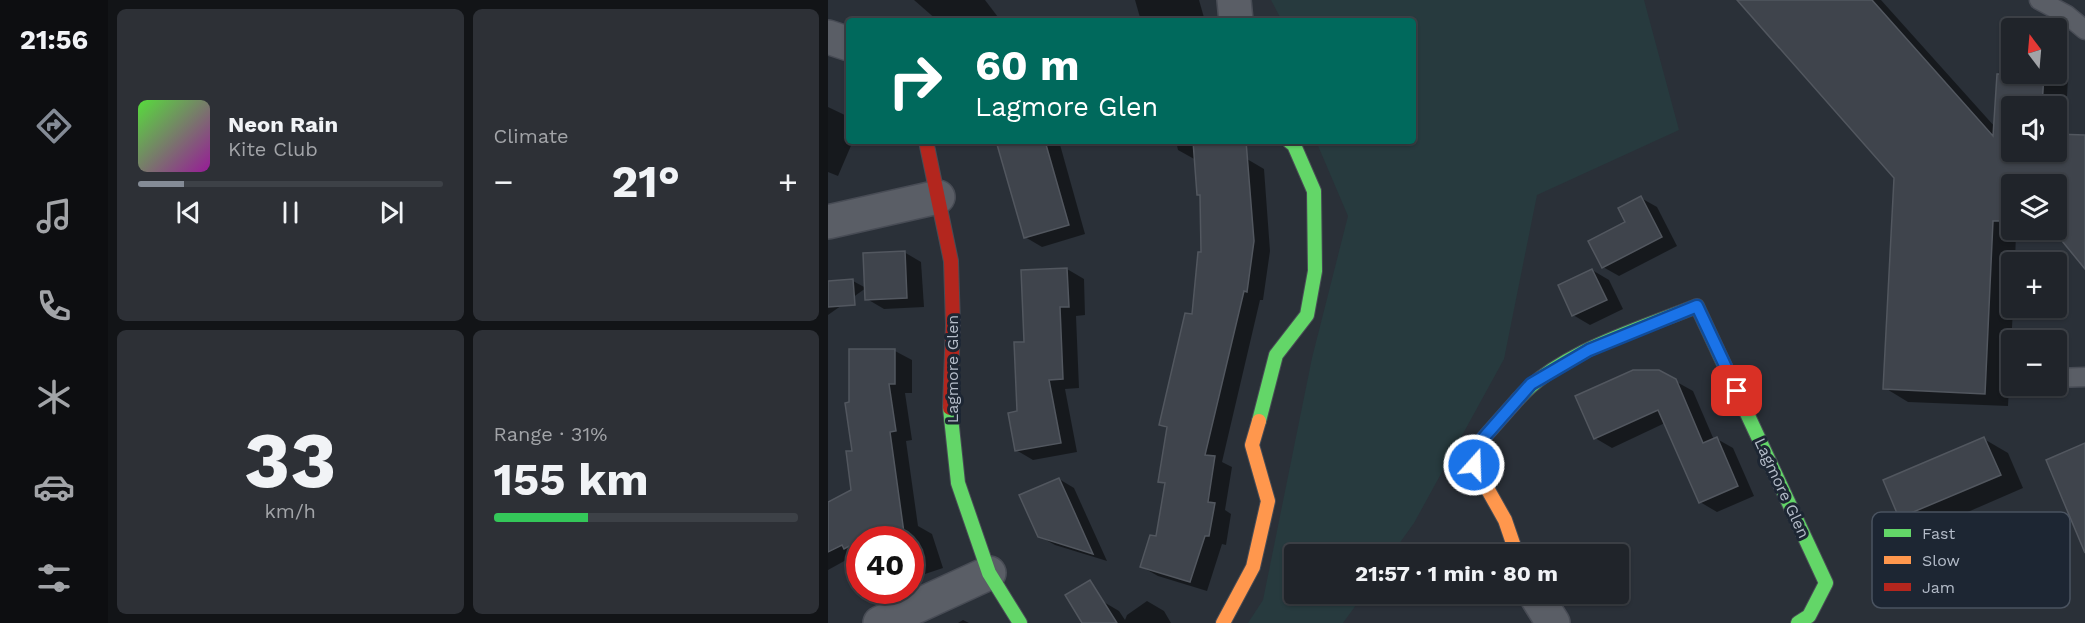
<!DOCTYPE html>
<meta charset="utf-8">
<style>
body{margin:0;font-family:"Work Sans",sans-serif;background:#2d3036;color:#f1f3f6;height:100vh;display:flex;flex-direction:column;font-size:22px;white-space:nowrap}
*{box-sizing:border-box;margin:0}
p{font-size:20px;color:#a2a4a8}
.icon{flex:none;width:33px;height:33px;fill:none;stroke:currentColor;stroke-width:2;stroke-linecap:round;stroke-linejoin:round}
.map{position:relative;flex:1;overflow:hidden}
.sheet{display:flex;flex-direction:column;gap:9px;padding:9px;background:#121417;width:720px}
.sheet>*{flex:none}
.hud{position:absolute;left:18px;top:18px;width:570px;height:126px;border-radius:6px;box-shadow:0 2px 4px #0004,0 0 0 2px #3d4147;background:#00695c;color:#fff;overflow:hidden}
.needle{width:39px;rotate:344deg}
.controls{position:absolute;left:1173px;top:18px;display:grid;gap:12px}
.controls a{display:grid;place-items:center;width:66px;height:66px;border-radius:6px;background:#20242a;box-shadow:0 2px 4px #0004,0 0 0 2px #3d4147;font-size:30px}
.speed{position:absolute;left:18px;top:526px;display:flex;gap:12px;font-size:30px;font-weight:700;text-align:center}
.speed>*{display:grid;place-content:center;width:78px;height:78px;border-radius:50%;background:#20242a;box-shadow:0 2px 4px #0004,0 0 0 2px #3d4147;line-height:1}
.speed .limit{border:9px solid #d22;background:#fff;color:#111}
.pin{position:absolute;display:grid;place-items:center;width:51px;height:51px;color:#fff;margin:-26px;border-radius:12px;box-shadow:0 3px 9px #0006}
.me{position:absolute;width:66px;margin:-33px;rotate:20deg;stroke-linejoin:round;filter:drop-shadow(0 0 4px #0008)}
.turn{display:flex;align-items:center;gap:21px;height:126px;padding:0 30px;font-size:27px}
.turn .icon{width:78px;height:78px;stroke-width:2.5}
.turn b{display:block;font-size:42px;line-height:51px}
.big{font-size:45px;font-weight:700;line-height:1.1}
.sheet .card{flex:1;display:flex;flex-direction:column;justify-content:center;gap:9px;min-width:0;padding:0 21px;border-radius:9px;background:#2d3036}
.sheet .dial{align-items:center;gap:0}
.dial b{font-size:78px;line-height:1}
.song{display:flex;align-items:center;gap:18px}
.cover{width:72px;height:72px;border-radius:9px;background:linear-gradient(135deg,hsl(110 70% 55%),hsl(300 70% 35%))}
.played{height:6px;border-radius:3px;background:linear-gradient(90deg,#848b96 15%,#3d4147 15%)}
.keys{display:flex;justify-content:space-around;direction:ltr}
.heat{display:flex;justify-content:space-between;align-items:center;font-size:33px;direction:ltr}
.charge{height:9px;border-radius:4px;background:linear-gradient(90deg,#34c759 31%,#3d4147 0)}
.sheet .tiles{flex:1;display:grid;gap:9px;grid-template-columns:repeat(2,1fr)}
.trip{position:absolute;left:456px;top:544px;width:345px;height:60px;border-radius:6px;background:#20242a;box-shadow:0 2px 4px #0004,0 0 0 2px #3d4147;font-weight:700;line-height:60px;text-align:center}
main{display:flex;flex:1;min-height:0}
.dock{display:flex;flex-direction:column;width:108px;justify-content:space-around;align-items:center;background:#0d0e11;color:#a2a4a8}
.dock .icon{width:42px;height:42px}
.dock .active{color:#848b96}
.dock b{font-size:27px;color:#f1f3f6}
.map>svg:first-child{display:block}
.green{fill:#273a3e}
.shadow{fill:#0007;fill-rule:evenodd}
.building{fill:#3f444c;stroke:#52575f;stroke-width:1.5}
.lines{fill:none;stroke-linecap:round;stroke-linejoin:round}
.lane-casing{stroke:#484c55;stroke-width:21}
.street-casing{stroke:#484c55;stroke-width:36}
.fast-casing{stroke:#484c55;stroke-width:16}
.slow-casing{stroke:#484c55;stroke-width:16}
.jam-casing{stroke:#484c55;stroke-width:16}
.lane{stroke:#5a5e66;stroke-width:18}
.street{stroke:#5a5e66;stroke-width:33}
.fast{stroke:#63d668;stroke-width:14}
.slow{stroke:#ff974d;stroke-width:14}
.jam{stroke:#b3261e;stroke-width:14}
.route-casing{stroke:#114b97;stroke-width:15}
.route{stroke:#1a73e8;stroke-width:10}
.labels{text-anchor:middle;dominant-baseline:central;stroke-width:6;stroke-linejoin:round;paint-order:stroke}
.street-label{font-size:16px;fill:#b4bcc9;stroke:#1d2633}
.key{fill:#1d2633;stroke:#4a5360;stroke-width:1.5}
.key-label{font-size:16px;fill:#b4bcc9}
</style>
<main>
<nav class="dock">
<b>21:56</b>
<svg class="icon active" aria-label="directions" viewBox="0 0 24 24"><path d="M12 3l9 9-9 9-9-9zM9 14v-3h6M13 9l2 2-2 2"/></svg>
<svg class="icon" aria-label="music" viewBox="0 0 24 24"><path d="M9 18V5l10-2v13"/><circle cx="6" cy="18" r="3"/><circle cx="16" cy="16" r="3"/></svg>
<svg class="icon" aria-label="phone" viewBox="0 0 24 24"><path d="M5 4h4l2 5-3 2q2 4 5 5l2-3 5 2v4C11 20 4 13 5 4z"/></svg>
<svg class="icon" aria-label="climate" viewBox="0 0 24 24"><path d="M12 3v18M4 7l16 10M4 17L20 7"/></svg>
<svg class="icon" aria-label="car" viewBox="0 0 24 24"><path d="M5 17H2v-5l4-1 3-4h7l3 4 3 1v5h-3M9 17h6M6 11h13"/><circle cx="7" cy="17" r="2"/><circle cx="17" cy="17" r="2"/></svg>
<svg class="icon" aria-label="filters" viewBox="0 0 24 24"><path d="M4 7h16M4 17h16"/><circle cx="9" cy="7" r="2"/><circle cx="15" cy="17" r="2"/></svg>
</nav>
<section class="sheet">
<div class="tiles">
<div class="card">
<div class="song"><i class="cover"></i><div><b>Neon Rain</b><p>Kite Club</p></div></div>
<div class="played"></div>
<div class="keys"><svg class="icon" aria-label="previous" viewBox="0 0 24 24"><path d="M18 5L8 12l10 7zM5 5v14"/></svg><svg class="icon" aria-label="pause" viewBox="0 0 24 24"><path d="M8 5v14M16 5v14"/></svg><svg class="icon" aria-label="next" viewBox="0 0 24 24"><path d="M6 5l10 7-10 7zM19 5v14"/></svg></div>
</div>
<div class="card"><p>Climate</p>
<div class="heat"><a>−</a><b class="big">21°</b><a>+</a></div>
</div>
<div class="card dial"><b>33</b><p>km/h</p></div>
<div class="card"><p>Range · 31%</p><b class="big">155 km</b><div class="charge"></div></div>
</div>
</section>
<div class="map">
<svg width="1257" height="623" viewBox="0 0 1257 623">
<rect width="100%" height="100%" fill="#2a3038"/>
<path class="green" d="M 443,0 L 816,0 L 851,130 L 709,195 L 676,359 L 586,523 L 563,555 L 466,555 L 466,594 L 536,594 L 515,623 L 420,623 L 435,600 L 484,358 L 520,216 L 488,141 L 585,141 L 585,21 L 454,21 Z"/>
<g class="shadow">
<path d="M 86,0 L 157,0 L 173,21 L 110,21 Z"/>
<path d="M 307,0 L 371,0 L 377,21 L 313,21 Z"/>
<path d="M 911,0 L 1053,0 L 1167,127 L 1173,41 L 1184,42 L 1184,74 L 1228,74 L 1228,50 L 1241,58 L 1237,136 L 1257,137 L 1257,267 L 1230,234 L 1188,233 L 1187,262 L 1184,262 L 1185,308 L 1180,406 L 1080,402 L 1057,388 L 1068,178 ZM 1184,106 L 1228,106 L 1228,152 L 1184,152 ZM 1184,184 L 1228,184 L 1228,230 L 1184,230 Z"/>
<path d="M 0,107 L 21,117 L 21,141 L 25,141 L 10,176 L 0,172 Z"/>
<path d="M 170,141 L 231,141 L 257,234 L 214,247 L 197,237 Z"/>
<path d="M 348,141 L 411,141 L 419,159 L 436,169 L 442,251 L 435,300 L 432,300 L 394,462 L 404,467 L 397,510 L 403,514 L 398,545 L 394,544 L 379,591 L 330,576 L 314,567 L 329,539 L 338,485 L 332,481 L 340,429 L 333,425 L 365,316 L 374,254 L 374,196 L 371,194 L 368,160 L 350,150 Z"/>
<path d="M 813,198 L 829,207 L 849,246 L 791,276 L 775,267 Z"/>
<path d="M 76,252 L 93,262 L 96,307 L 56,309 L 39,299 Z"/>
<path d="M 239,269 L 256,279 L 257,315 L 248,316 L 251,388 L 237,389 L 249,452 L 205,460 L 188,450 L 197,343 Z"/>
<path d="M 764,270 L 781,280 L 795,309 L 762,325 L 745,315 Z"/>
<path d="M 25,281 L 38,288 L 0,315 L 0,283 Z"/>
<path d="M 22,351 L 67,351 L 84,360 L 84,393 L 77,393 L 84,440 L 78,441 L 90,526 L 104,534 L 115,568 L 82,579 L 82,540 L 32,540 L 32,556 L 29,554 L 0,570 L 0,503 L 25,490 Z"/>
<path d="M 847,381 L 865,391 L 886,440 L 889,439 L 905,448 L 926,496 L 889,512 L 872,502 L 837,423 L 784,448 L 767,438 Z"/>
<path d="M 1156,439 L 1180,453 L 1195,488 L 1096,531 L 1072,517 Z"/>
<path d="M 231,479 L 246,488 L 279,561 L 227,545 L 211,536 Z"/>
<path d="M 274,601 L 291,611 L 297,620 L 299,615 L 319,601 L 336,611 L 343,623 L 264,623 Z"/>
<path d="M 135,620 L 141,623 L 130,623 Z"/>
</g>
<g class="building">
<path d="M 909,0 L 1044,0 L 1165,136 L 1169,74 L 1216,74 L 1214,106 L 1184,106 L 1184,152 L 1228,152 L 1228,134 L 1257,135 L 1257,269 L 1225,230 L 1228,230 L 1228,184 L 1188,184 L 1184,179 L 1184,221 L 1165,221 L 1157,394 L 1055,389 L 1066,178 Z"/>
<path d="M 168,141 L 217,141 L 241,225 L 196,238 Z"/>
<path d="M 365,141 L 418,141 L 426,241 L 419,292 L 416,291 L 377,455 L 387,456 L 380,502 L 387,503 L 381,536 L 377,536 L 362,582 L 312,567 L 322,535 L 328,536 L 337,483 L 330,482 L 339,427 L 331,425 L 357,313 L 364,314 L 370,252 L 373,252 L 372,195 L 369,195 Z"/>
<path d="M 813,196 L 834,237 L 774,268 L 760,241 L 797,222 L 790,208 Z"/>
<path d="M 77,251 L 79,298 L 37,300 L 35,253 Z"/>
<path d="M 239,268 L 241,307 L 232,307 L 235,379 L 221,380 L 233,443 L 187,451 L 180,413 L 189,411 L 186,342 L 196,342 L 193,270 Z"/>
<path d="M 764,269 L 779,300 L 744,316 L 730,285 Z"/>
<path d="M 25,279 L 27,305 L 0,307 L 0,281 Z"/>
<path d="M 21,349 L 67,349 L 67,384 L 61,384 L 68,431 L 62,432 L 77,540 L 58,540 L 55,528 L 16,549 L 14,545 L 0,552 L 0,502 L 23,490 L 18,451 L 24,451 L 17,403 L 21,402 Z"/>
<path d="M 805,370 L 831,370 L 848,379 L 875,443 L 889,437 L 910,486 L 871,503 L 830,410 L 766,439 L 747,396 Z"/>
<path d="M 1156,437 L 1173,475 L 1071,518 L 1055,480 Z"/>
<path d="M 1257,443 L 1257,553 L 1218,460 Z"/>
<path d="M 231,478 L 241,500 L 265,554 L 210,537 L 191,495 Z"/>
<path d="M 262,580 L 289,623 L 254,623 L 237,595 Z"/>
</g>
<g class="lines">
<g class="lane-casing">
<g id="lane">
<path d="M 1211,0 L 1239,15 L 1257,30"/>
<path d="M 1228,378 L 1257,377"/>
</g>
</g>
<g class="street-casing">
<g id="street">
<path d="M 406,0 L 408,21"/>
<path d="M 0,37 L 21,44"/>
<path d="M 0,222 L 110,197"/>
<path d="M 707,594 L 725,623"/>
<path d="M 52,623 L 161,573"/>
</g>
</g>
<g class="fast-casing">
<g id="fast">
<path d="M 690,399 C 731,352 812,329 869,306 L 998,583 L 981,616 L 970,623"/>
<path d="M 122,408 L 130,483 L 161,573 L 192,623"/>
<path d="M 431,421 L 448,355 L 479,315 L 487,271 L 486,191 L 466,145 L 461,141"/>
</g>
</g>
<g class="slow-casing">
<g id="slow">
<path d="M 689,555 L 677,520 L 646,465 L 651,443 L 690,399"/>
<path d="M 395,623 L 425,567 L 440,501 L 424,445 L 431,421"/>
</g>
</g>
<g class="jam-casing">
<path id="jam" d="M 98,141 L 123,261 L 125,325 L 122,408"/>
</g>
<use href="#lane" class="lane"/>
<use href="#street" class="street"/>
<use href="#fast" class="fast"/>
<use href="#slow" class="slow"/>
<use href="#jam" class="jam"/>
</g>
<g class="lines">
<g class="route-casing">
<path id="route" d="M 646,465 L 651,443 L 703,384 L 761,350 L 869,306 L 909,391"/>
</g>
<use href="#route" class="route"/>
</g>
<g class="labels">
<g class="street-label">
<text transform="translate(124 369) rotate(-90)">Lagmore Glen</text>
<text transform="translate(954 488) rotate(65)">Lagmore Glen</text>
</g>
</g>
<rect x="1044" y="512" width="198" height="96" rx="9" class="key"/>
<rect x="1056" y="529" width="27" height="8" fill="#63d668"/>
<rect x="1056" y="556" width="27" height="8" fill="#ff974d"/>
<rect x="1056" y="583" width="27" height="8" fill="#b3261e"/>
<g class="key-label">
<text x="1094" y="539">Fast</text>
<text x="1094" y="566">Slow</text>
<text x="1094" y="593">Jam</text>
</g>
</svg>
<div class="controls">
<a><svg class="needle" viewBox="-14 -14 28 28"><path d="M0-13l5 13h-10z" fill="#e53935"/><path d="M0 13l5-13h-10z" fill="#a2a4a8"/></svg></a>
<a><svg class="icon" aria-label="sound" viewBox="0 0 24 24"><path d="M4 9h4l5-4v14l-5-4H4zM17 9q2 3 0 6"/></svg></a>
<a><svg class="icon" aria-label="layers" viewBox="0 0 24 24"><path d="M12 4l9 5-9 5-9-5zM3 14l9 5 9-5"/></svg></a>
<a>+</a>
<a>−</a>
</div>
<div class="speed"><div class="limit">40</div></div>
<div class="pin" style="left:909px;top:391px;background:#d93025"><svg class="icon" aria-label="arrive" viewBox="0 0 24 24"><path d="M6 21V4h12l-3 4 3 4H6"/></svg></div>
<svg class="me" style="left:646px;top:465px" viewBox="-20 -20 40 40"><circle r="17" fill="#1a73e8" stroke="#fff" stroke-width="3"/><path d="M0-11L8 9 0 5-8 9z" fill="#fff"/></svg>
<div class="trip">21:57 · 1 min · 80 m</div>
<div class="hud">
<div class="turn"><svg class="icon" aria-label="right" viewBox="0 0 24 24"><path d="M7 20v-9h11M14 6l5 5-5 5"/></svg><div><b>60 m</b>Lagmore Glen</div></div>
</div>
</div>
</main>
